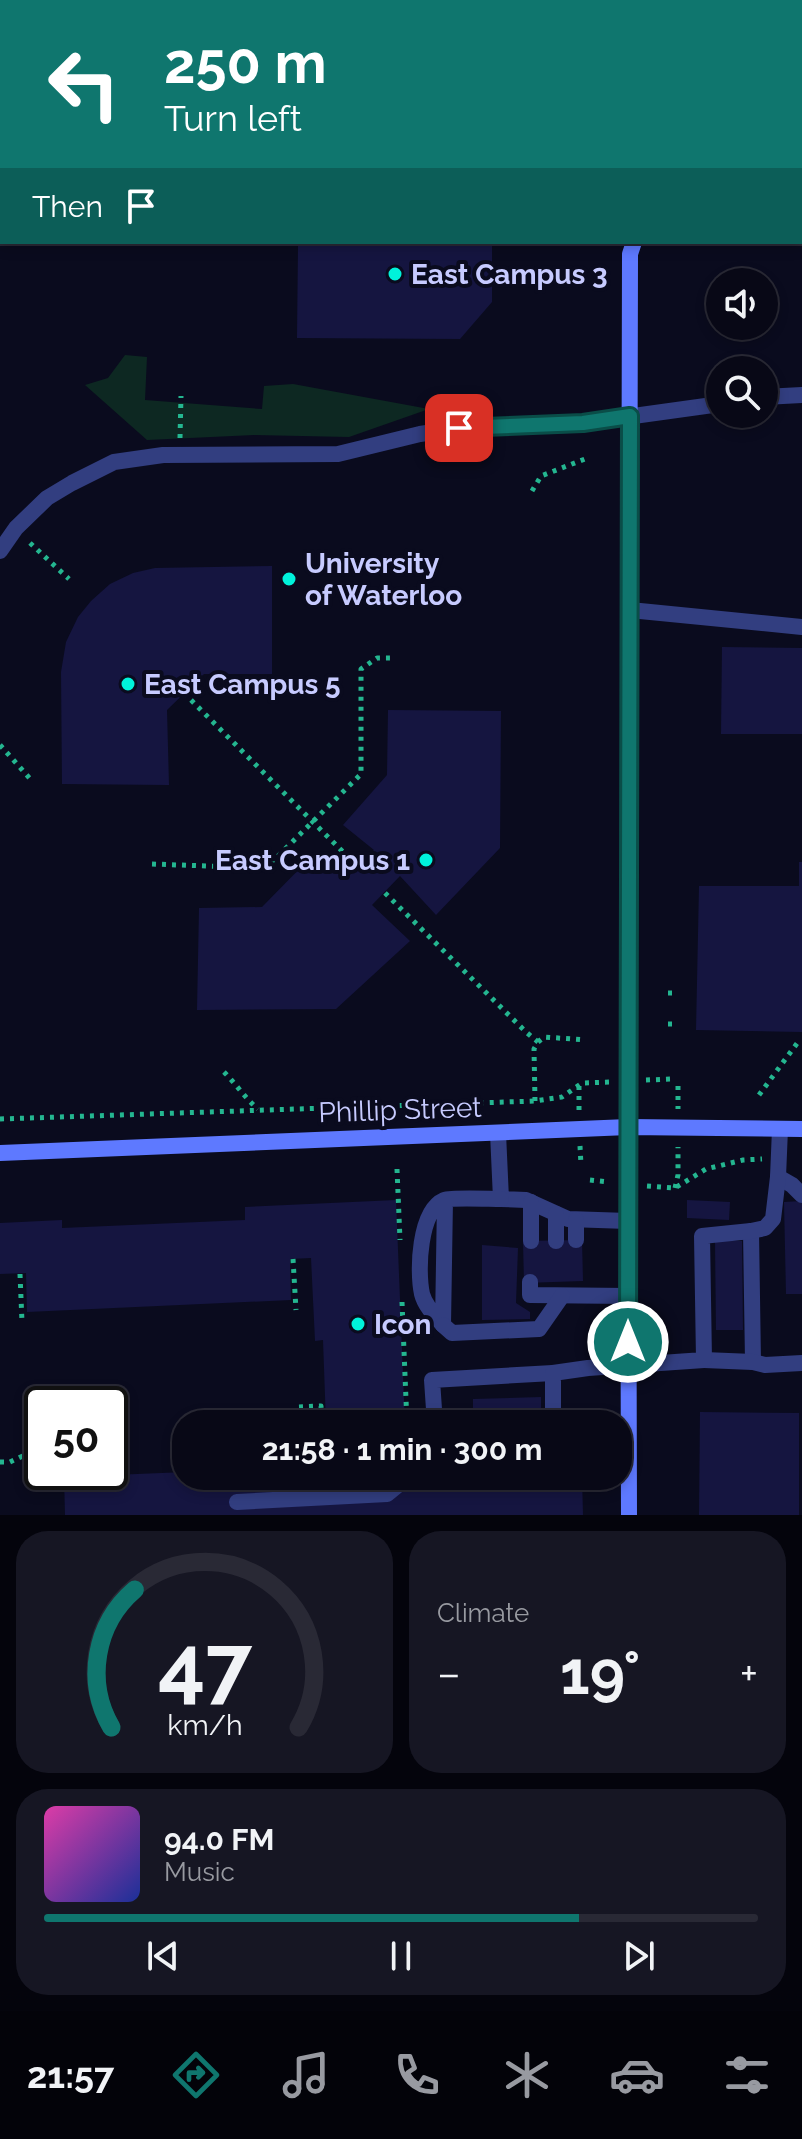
<!DOCTYPE html>
<meta charset="utf-8">
<style>
body{margin:0;font-family:Raleway,sans-serif;background:#161623;color:#f1f3f6;height:100vh;display:flex;flex-direction:column;font-size:30px;white-space:nowrap}
*{box-sizing:border-box;margin:0}
p{font-size:26px;color:#989aa1}
.icon{flex:none;width:44px;height:44px;fill:none;stroke:currentColor;stroke-width:2;stroke-linecap:round;stroke-linejoin:round}
.map{position:relative;height:1515px;overflow:hidden}
.drawer{display:flex;flex-direction:column;gap:16px;padding:16px;background:#04040c;flex:1}
.drawer>*{flex:none}
.hud{position:absolute;left:0px;top:0px;width:802px;height:244px;box-shadow:0 4px 12px #0003,0 0 0 2px #292935;background:#0f766e;color:#fff;overflow:hidden}
.controls{position:absolute;left:706px;top:268px;display:grid;gap:16px}
.controls a{display:grid;place-items:center;width:72px;height:72px;border-radius:50%;background:#080816;box-shadow:0 4px 12px #0003,0 0 0 2px #292935;font-size:40px}
.speed{position:absolute;left:24px;top:1386px;display:flex;gap:16px;font-size:40px;font-weight:700;text-align:center}
.speed>*{display:grid;place-content:center;width:104px;height:104px;border-radius:50%;background:#080816;box-shadow:0 4px 12px #0003,0 0 0 2px #292935;line-height:1}
.speed .limit{border:4px solid #111;border-radius:12px;background:#fff;color:#111}
.pin{position:absolute;display:grid;place-items:center;width:68px;height:68px;color:#fff;margin:-34px;border-radius:16px;box-shadow:0 4px 12px #0006}
.me{position:absolute;width:88px;margin:-44px;rotate:0deg;stroke-linejoin:round;filter:drop-shadow(0 0 6px #0008)}
.turn{display:flex;align-items:center;gap:28px;height:168px;padding:0 32px;font-size:36px}
.turn .icon{width:104px;height:104px;stroke-width:2.5}
.turn b{display:block;font-size:56px;line-height:68px}
.then{display:flex;align-items:center;height:76px;padding:0 32px;background:#0003;gap:16px;font-size:30px}
.big{font-size:60px;font-weight:700;line-height:1.1}
.drawer .widget{flex:1;display:flex;flex-direction:column;justify-content:center;gap:12px;min-width:0;padding:0 28px;border-radius:32px;background:#161623}
.drawer .dial{align-items:center;gap:0}
.dial svg{height:208px;overflow:visible;fill:none;stroke:#292935;stroke-width:7;stroke-linecap:round;text-anchor:middle}
.dial text{fill:#f1f3f6;stroke:none}
.song{display:flex;align-items:center;gap:24px}
.cover{width:96px;height:96px;border-radius:12px;background:linear-gradient(135deg,hsl(320 70% 55%),hsl(230 70% 35%))}
.played{height:8px;border-radius:4px;background:linear-gradient(90deg,#0f766e 75%,#292935 75%)}
.keys{display:flex;justify-content:space-around;direction:ltr}
.heat{display:flex;justify-content:space-between;align-items:center;font-size:44px;direction:ltr}
.drawer .tiles{flex:1;display:grid;gap:16px;grid-template-columns:1fr 1fr}
.widget:last-child{grid-column:span 2}
.trip{position:absolute;left:172px;top:1410px;width:460px;height:80px;border-radius:32px;background:#080816;box-shadow:0 4px 12px #0003,0 0 0 2px #292935;font-weight:700;line-height:80px;text-align:center}
.dock{display:flex;height:128px;justify-content:space-around;align-items:center;background:#030309;color:#989aa1}
.dock .icon{width:56px;height:56px}
.dock .selected{color:#0f766e}
.dock b{font-size:36px;color:#f1f3f6}
.map>svg:first-child{display:block}
.green{fill:#0d2822}
.building{fill:#151540}
.lines{fill:none;stroke-linecap:round;stroke-linejoin:round}
.path{stroke:#24b690;stroke-width:5;stroke-dasharray:4 6;stroke-linecap:butt}
.lane{stroke:#323e80;stroke-width:16}
.secondary{stroke:#5e79ff;stroke-width:16}
.tram{stroke:#00f2db;stroke-width:2}
.rail-casing{stroke:#00f2db;stroke-width:9}
.rail{stroke:#0a0b1e;stroke-width:6;stroke-dasharray:18;stroke-linecap:butt}
.route-casing{stroke:#0a4d48;stroke-width:20}
.route{stroke:#0f766e;stroke-width:14}
.poi-dot{fill:#00f2db;stroke:#0a0b1e;stroke-width:3}
.labels{text-anchor:middle;dominant-baseline:central;stroke-width:8;stroke-linejoin:round;paint-order:stroke}
.poi-label{font-size:28px;font-weight:bold;fill:#c7cbff;stroke:#0a0b1e;text-anchor:start}
.street-label{font-size:28px;fill:#c7cbff;stroke:#0a0b1e}
</style>
<div class="map">
<svg width="802" height="1515" viewBox="0 0 802 1515">
<rect width="100%" height="100%" fill="#0a0b1e"/>
<g class="green">
<rect x="92" y="0" width="490" height="2"/>
<path d="M 125,355 L 147,357 L 145,400 L 262,409 L 264,386 L 293,384 L 429,409 L 349,437 L 254,435 L 147,440 L 85,385 L 108,378 Z"/>
</g>
<g class="building">
<path d="M 384,242 L 492,242 L 492,302 L 460,339 L 297,338 L 298,246 L 384,246 Z"/>
<path d="M 272,566 L 272,674 L 204,674 L 167,710 L 169,785 L 62,784 L 61,672 L 66,642 L 78,617 L 91,601 L 110,584 L 133,573 L 155,568 Z"/>
<path d="M 722,647 L 802,648 L 802,734 L 721,734 Z"/>
<path d="M 388,710 L 501,711 L 500,848 L 436,915 L 400,876 L 372,905 L 410,941 L 336,1009 L 197,1010 L 199,908 L 262,907 L 314,854 L 346,879 L 374,850 L 343,825 L 387,775 Z"/>
<path d="M 799,862 L 802,862 L 802,1032 L 696,1030 L 699,886 L 799,886 Z"/>
<path d="M 396,1200 L 405,1424 L 326,1424 L 323,1340 L 315,1341 L 311,1258 L 290,1259 L 291,1300 L 27,1312 L 26,1273 L 0,1274 L 0,1223 L 62,1220 L 62,1228 L 245,1220 L 245,1207 Z"/>
<path d="M 687,1200 L 730,1202 L 729,1220 L 687,1218 Z"/>
<path d="M 802,1201 L 802,1294 L 786,1294 L 784,1202 Z"/>
<path d="M 582,1240 L 583,1281 L 524,1283 L 523,1241 Z"/>
<path d="M 715,1241 L 742,1241 L 743,1330 L 716,1330 Z"/>
<path d="M 482,1245 L 518,1248 L 516,1303 L 530,1312 L 530,1319 L 482,1320 Z"/>
<path d="M 541,1397 L 541,1424 L 473,1424 L 473,1399 Z"/>
<path d="M 700,1412 L 799,1413 L 799,1515 L 699,1515 Z"/>
<path d="M 186,1472 L 186,1476 L 582,1476 L 583,1515 L 65,1515 L 64,1477 Z"/>
</g>
<g class="lines">
<g class="path">
<path d="M 197,0 L 220,2"/>
<path d="M 545,0 L 548,2"/>
<path d="M 353,2 L 372,0"/>
<path d="M 800,37 L 802,38"/>
<path d="M 180,438 L 181,396"/>
<path d="M 532,491 L 541,476 L 585,459"/>
<path d="M 30,543 L 69,579"/>
<path d="M 184,693 L 358,867"/>
<path d="M 0,745 L 33,782"/>
<path d="M 152,864 L 261,868 L 275,859 L 361,774 L 361,669 L 377,658 L 391,658"/>
<path d="M 385,893 L 526,1032 L 538,1042"/>
<path d="M 668,993 L 672,993"/>
<path d="M 668,1024 L 672,1024"/>
<path d="M 224,1072 C 236,1084 245,1098 258,1109"/>
<path d="M 646,1080 L 673,1079"/>
<path d="M 579,1086 L 579,1112"/>
<path d="M 678,1086 L 678,1109"/>
<path d="M 759,1095 L 798,1042 L 802,1042"/>
<path d="M 535,1101 L 534,1049 L 538,1042 L 544,1037 L 586,1040"/>
<path d="M 0,1119 L 535,1101 L 562,1097 L 582,1083 L 612,1082"/>
<path d="M 580,1146 L 581,1165"/>
<path d="M 397,1169 L 400,1240"/>
<path d="M 590,1180 L 609,1182"/>
<path d="M 647,1186 L 675,1188 L 706,1169 L 743,1160 L 762,1159"/>
<path d="M 675,1188 L 678,1175 L 678,1147"/>
<path d="M 293,1259 L 296,1310"/>
<path d="M 20,1274 L 22,1322"/>
<path d="M 402,1302 L 407,1424"/>
<path d="M 299,1407 L 321,1406 L 322,1424"/>
<path d="M 0,1462 L 10,1462 L 27,1454"/>
</g>
<g class="lane">
<path d="M 764,397 L 802,395"/>
<path d="M 0,551 L 16,528 L 47,498 L 72,483 L 114,462 L 163,455 L 338,454 L 420,434 L 453,429 L 583,423 L 720,404"/>
<path d="M 630,610 L 802,627"/>
<path d="M 498,1133 L 501,1199 L 526,1200 L 568,1219 L 628,1221"/>
<path d="M 778,1177 L 792,1185 L 802,1195"/>
<path d="M 445,1200 L 443,1325 C 435,1316 425,1306 422,1294 C 417,1271 419,1211 444,1200 C 453,1197 489,1199 501,1199"/>
<path d="M 751,1231 L 753,1362"/>
<path d="M 576,1240 L 576,1220"/>
<path d="M 531,1241 L 531,1202"/>
<path d="M 556,1241 L 556,1214"/>
<path d="M 530,1282 L 530,1295 L 628,1296"/>
<path d="M 443,1325 L 452,1333 L 539,1329 L 562,1296"/>
<path d="M 704,1360 L 753,1362 L 765,1365 L 802,1363"/>
<path d="M 435,1424 L 432,1380 L 553,1373"/>
<path d="M 553,1424 L 553,1373 L 588,1368 L 704,1360 L 702,1236 L 751,1231 L 765,1228 L 773,1219 L 778,1177 L 780,1129"/>
<path d="M 237,1502 L 387,1494 L 409,1476"/>
</g>
<g class="secondary">
<path d="M 613,2 L 613,0"/>
<path d="M 655,2 L 655,0"/>
<path d="M 0,1153 L 628,1127 L 802,1129"/>
<path d="M 629,1515 L 628,1127 L 630,254 L 634,242"/>
</g>
<g class="tram">
<path d="M 0,46 L 2,46"/>
<path d="M 800,139 L 802,139"/>
</g>
<g class="rail-casing">
<g id="rail">
<path d="M 0,25 L 2,25"/>
<path d="M 800,118 L 802,118"/>
</g>
</g>
<use href="#rail" class="rail"/>
</g>
<g class="lines">
<g class="route-casing">
<path id="route" d="M 459,428 L 583,423 L 630,416 L 628,1342"/>
</g>
<use href="#route" class="route"/>
</g>
<g class="poi-dot">
<circle cx="395" cy="274" r="8"/>
<circle cx="289" cy="579" r="8"/>
<circle cx="128" cy="684" r="8"/>
<circle cx="426" cy="860" r="8"/>
<circle cx="358" cy="1324" r="8"/>
</g>
<g class="labels">
<g class="poi-label">
<text x="411" y="274">East Campus 3</text>
<text x="305" y="563">University<tspan x="305" dy="32">of Waterloo</tspan></text>
<text x="144" y="684">East Campus 5</text>
<text x="410" y="860" text-anchor="end">East Campus 1</text>
<text x="374" y="1324">Icon</text>
</g>
<g class="street-label">
<text transform="translate(400 1110) rotate(-2)">Phillip Street</text>
</g>
</g>
</svg>
<div class="controls">
<a><svg class="icon" aria-label="sound" viewBox="0 0 24 24"><path d="M4 9h4l5-4v14l-5-4H4zM17 9q2 3 0 6"/></svg></a>
<a><svg class="icon" aria-label="search" viewBox="0 0 24 24"><circle cx="10" cy="10" r="6"/><path d="M15 15l6 6"/></svg></a>
</div>
<div class="speed"><div class="limit">50</div></div>
<div class="pin" style="left:459px;top:428px;background:#d93025"><svg class="icon" aria-label="arrive" viewBox="0 0 24 24"><path d="M6 21V4h12l-3 4 3 4H6"/></svg></div>
<svg class="me" style="left:628px;top:1342px" viewBox="-20 -20 40 40"><circle r="17" fill="#0f766e" stroke="#fff" stroke-width="3"/><path d="M0-11L8 9 0 5-8 9z" fill="#fff"/></svg>
<div class="trip">21:58 · 1 min · 300 m</div>
<div class="hud">
<div class="turn"><svg class="icon" aria-label="left" viewBox="0 0 24 24"><path d="M17 20v-9H6M10 6l-5 5 5 5"/></svg><div><b>250 m</b>Turn left</div></div>
<div class="then">Then<svg class="icon" aria-label="arrive" viewBox="0 0 24 24"><path d="M6 21V4h12l-3 4 3 4H6"/></svg></div>
</div>
</div>
<section class="drawer">
<div class="tiles">
<div class="widget dial"><svg viewBox="0 0 100 80">
<path d="M14 69A42 42 0 1 1 86 69"/>
<path d="M14 69A42 42 0 0 1 23 16" stroke="#0f766e"/>
<text x="50" y="56" font-size="32" font-weight="700">47</text>
<text x="50" y="72" font-size="11">km/h</text>
</svg></div>
<div class="widget"><p>Climate</p>
<div class="heat"><a>−</a><b class="big">19°</b><a>+</a></div>
</div>
<div class="widget">
<div class="song"><i class="cover"></i><div><b>94.0 FM</b><p>Music</p></div></div>
<div class="played"></div>
<div class="keys"><svg class="icon" aria-label="previous" viewBox="0 0 24 24"><path d="M18 5L8 12l10 7zM5 5v14"/></svg><svg class="icon" aria-label="pause" viewBox="0 0 24 24"><path d="M8 5v14M16 5v14"/></svg><svg class="icon" aria-label="next" viewBox="0 0 24 24"><path d="M6 5l10 7-10 7zM19 5v14"/></svg></div>
</div>
</div>
</section>
<nav class="dock">
<b>21:57</b>
<svg class="icon selected" aria-label="directions" viewBox="0 0 24 24"><path d="M12 3l9 9-9 9-9-9zM9 14v-3h6M13 9l2 2-2 2"/></svg>
<svg class="icon" aria-label="music" viewBox="0 0 24 24"><path d="M9 18V5l10-2v13"/><circle cx="6" cy="18" r="3"/><circle cx="16" cy="16" r="3"/></svg>
<svg class="icon" aria-label="phone" viewBox="0 0 24 24"><path d="M5 4h4l2 5-3 2q2 4 5 5l2-3 5 2v4C11 20 4 13 5 4z"/></svg>
<svg class="icon" aria-label="climate" viewBox="0 0 24 24"><path d="M12 3v18M4 7l16 10M4 17L20 7"/></svg>
<svg class="icon" aria-label="car" viewBox="0 0 24 24"><path d="M5 17H2v-5l4-1 3-4h7l3 4 3 1v5h-3M9 17h6M6 11h13"/><circle cx="7" cy="17" r="2"/><circle cx="17" cy="17" r="2"/></svg>
<svg class="icon" aria-label="filters" viewBox="0 0 24 24"><path d="M4 7h16M4 17h16"/><circle cx="9" cy="7" r="2"/><circle cx="15" cy="17" r="2"/></svg>
</nav>
